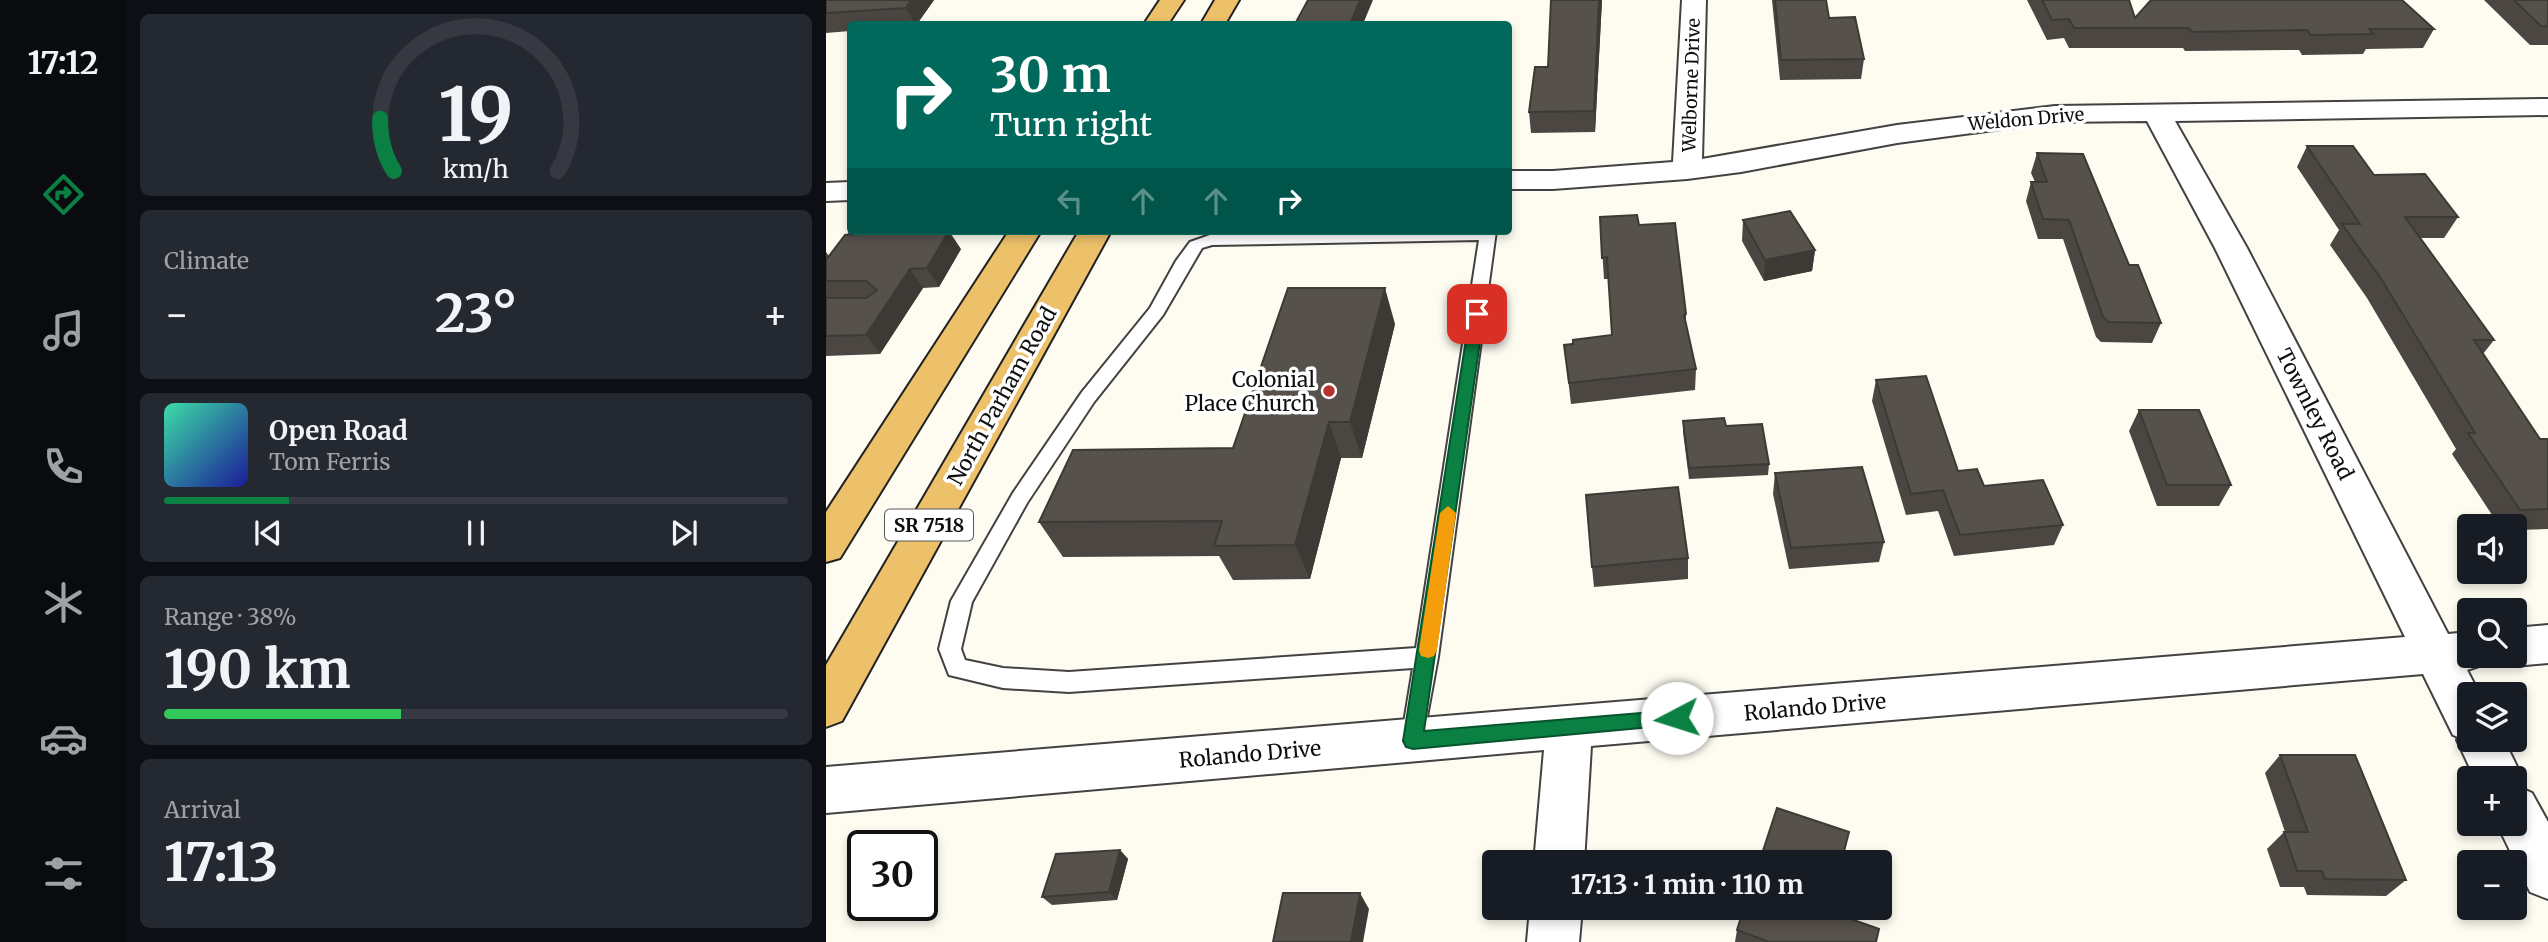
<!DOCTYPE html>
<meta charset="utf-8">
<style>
body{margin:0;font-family:Merriweather,serif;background:#242831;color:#f1f3f6;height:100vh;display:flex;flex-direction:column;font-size:26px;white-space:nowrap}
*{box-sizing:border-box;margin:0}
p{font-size:23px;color:#9ea1a6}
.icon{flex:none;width:38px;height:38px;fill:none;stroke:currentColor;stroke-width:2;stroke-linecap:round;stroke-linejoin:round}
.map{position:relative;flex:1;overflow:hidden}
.drawer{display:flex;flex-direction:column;gap:14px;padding:14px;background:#0d0f14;width:700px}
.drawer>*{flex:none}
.hud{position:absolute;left:21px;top:21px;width:665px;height:214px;border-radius:7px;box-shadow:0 4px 10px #0003;background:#00695c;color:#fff;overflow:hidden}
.fabs{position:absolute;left:1631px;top:514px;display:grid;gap:14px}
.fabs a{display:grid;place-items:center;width:70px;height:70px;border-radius:7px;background:#171b24;box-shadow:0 4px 10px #0003;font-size:35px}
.speed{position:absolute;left:21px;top:830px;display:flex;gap:14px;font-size:35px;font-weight:700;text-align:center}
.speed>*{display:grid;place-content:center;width:91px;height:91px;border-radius:50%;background:#171b24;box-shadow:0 4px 10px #0003;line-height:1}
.speed .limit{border:4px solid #111;border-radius:10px;background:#fff;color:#111}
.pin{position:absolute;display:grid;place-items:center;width:60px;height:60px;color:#fff;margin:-30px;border-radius:14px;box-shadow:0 4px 10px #0006}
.me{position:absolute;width:77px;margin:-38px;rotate:265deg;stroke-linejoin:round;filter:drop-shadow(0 0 5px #0008)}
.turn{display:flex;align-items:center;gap:24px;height:147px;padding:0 28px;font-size:32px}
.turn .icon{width:91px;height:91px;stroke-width:2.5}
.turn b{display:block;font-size:49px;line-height:60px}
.lanes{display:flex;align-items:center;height:66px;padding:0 28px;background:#0003;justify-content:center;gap:35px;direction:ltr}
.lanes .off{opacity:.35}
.big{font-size:52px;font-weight:700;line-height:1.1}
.drawer .tile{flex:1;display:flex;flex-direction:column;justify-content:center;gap:10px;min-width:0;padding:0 24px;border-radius:10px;background:#242831}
.drawer .dial{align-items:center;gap:0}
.dial svg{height:182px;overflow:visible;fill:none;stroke:#363941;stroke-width:7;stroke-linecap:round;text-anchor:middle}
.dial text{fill:#f1f3f6;stroke:none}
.song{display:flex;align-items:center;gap:21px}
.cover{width:84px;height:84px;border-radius:10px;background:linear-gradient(135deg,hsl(160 70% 55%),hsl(240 70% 35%))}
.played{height:7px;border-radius:4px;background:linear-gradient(90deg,#0b8043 20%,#363941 20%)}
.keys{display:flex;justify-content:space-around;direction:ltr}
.heat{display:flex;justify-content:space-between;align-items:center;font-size:38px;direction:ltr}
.charge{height:10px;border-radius:5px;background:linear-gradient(90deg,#34c759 38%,#363941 0)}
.trip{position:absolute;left:656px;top:850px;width:410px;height:70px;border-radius:7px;background:#171b24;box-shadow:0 4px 10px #0003;font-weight:700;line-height:70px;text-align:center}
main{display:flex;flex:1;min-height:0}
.menu{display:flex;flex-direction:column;width:126px;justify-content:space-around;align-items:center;background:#090b0e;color:#9ea1a6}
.menu .icon{width:49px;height:49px}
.menu .selected{color:#0b8043}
.menu b{font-size:32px;color:#f1f3f6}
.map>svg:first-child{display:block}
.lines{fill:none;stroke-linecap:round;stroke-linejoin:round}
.service-casing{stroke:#424242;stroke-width:4}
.minor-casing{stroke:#424242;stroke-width:4}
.trunk-casing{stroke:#202020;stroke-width:4}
.service{fill:#fff;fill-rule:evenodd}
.minor{fill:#fff;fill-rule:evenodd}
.trunk{fill:#ecc16a;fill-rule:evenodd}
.wall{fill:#4b4641}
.shaded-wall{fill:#3d3935}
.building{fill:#57514c;stroke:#3d3935;stroke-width:2}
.route{fill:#0b8043;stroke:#07532c;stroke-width:2}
.slow{fill:#f59e0b}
.poi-dot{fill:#b63230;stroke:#fff;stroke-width:2.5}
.labels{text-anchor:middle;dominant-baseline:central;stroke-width:7;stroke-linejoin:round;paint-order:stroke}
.far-street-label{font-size:18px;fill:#0f0f0f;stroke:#fff}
.shield{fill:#fff;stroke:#575757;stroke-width:2}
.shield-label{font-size:19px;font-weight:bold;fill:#0f0f0f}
.poi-label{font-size:21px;fill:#0f0f0f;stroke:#fff;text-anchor:end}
.street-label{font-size:21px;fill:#0f0f0f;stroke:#fff}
</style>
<main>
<nav class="menu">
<b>17:12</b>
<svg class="icon selected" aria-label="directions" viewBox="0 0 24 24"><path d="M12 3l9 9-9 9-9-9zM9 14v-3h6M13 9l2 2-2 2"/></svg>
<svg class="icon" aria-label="music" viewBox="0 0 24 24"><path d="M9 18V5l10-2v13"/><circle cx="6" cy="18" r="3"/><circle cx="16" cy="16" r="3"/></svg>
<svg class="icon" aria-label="phone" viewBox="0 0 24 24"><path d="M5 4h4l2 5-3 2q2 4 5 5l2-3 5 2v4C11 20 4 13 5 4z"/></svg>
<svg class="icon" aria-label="climate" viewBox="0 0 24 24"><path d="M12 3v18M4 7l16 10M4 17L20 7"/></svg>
<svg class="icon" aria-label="car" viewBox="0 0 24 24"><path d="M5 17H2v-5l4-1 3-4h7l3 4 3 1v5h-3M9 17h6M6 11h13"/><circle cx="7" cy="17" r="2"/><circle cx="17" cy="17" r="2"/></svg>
<svg class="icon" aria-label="filters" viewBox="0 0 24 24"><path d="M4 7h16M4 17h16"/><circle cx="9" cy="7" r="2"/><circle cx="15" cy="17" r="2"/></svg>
</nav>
<section class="drawer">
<div class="tile dial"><svg viewBox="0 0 100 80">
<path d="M14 69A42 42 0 1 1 86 69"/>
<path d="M14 69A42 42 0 0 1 8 46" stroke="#0b8043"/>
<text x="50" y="56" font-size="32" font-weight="700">19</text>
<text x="50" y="72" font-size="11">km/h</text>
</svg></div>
<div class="tile"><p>Climate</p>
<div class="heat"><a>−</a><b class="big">23°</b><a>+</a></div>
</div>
<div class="tile">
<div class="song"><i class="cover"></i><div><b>Open Road</b><p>Tom Ferris</p></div></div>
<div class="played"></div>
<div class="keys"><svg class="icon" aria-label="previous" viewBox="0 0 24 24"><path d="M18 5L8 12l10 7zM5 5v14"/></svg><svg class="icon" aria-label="pause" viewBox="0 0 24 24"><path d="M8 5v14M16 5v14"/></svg><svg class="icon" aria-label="next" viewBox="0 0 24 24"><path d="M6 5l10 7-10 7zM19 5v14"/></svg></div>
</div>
<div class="tile"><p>Range · 38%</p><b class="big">190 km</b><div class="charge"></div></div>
<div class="tile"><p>Arrival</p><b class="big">17:13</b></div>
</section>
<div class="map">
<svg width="1722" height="942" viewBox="0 0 1722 942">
<rect width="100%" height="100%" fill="#fefcf1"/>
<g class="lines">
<g class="service-casing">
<g id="service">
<path d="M 26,231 L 42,231 L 6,286 L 0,287 L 0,266 Z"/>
<path d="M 670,231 L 612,657 L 595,749 L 587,752 L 579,749 L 575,741 L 587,668 L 243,692 L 177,688 L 123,675 L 113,649 L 125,601 L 187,493 L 256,392 L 324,308 L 350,261 L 364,242 L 384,235 ZM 653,240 L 590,648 L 243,672 L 177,668 L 139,660 L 135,649 L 146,602 L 201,503 L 268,402 L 337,315 L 376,248 L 386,245 Z"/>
</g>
</g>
<g class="minor-casing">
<g id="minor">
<path d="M 856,0 L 880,0 L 876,159 L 1071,125 L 1229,106 L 1722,99 L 1722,115 L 1349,121 L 1421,248 L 1622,634 L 1643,632 L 1643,656 L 1662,656 L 1659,664 L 1641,670 L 1654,695 L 1643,695 L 1643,740 L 1678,740 L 1697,779 L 1693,787 L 1706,793 L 1722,822 L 1722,899 L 1704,892 L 1671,824 L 1689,824 L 1689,779 L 1649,779 L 1631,740 L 1632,737 L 1627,735 L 1597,674 L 765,746 L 758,863 L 708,863 L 718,750 L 0,813 L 0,767 L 1579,637 L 1389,248 L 1321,121 L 1229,122 L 1071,143 L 915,172 L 861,179 L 727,189 L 682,189 L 682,171 L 727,171 L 847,162 Z"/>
<path d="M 24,182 L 24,200 L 0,201 L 0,183 Z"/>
<path d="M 1722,625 L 1722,663 L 1689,666 L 1674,660 L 1672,656 L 1689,656 L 1689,628 Z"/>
<path d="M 704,908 L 756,908 L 753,942 L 701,942 Z"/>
</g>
</g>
<g class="trunk-casing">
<g id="trunk">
<path d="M 334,0 L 358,0 L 342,24 L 318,24 Z"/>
<path d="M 389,0 L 413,0 L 399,24 L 375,24 Z"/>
<path d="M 183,231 L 215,231 L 14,558 L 0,562 L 0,512 Z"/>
<path d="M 253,231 L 285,231 L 16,721 L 0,727 L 0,665 Z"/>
</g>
</g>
<use href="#service" class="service"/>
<use href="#minor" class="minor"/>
<use href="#trunk" class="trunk"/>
</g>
<g class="wall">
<path d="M 0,0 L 108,0 L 91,24 L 24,24 L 24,31 L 0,33 Z"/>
<path d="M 725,0 L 776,0 L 769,132 L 705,133 L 703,112 L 722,67 Z"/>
<path d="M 946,0 L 1000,0 L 1003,18 L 1038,59 L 1035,79 L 954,80 Z"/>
<path d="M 1201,0 L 1303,0 L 1309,18 L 1608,29 L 1597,48 L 1540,49 L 1537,54 L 1476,55 L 1473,50 L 1359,51 L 1357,48 L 1243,48 L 1238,38 L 1221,40 Z"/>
<path d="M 1658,0 L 1722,0 L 1722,45 L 1704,45 Z"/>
<path d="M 1481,146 L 1548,175 L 1632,217 L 1618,238 L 1594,238 L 1668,340 L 1657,354 L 1714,439 L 1722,439 L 1722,529 L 1689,530 L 1689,527 L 1674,527 L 1626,454 L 1630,449 L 1541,298 L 1504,245 L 1513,230 L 1471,167 Z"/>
<path d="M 1211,153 L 1303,265 L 1335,323 L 1326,343 L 1275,342 L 1270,337 L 1237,239 L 1212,239 L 1200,201 L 1205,182 L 1209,182 L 1205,173 Z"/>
<path d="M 774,217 L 813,225 L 860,314 L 860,326 L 870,369 L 869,390 L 745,404 L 738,345 L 786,335 L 782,279 L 778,279 Z"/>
<path d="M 917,220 L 989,250 L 986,271 L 938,281 L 916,241 Z"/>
<path d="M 135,249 L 113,287 L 97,288 L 54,354 L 0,356 L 0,252 L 3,256 Z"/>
<path d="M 569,324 L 536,458 L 515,458 L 484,579 L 407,580 L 393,556 L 237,557 L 213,522 L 407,448 Z"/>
<path d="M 1050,380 L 1132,471 L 1158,486 L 1237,525 L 1228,545 L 1128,556 L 1112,511 L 1080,515 L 1046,401 Z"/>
<path d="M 1313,410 L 1405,485 L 1393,506 L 1331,506 L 1303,431 Z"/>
<path d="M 857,421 L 943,464 L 942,475 L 863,479 L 857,432 Z"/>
<path d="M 949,473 L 1058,542 L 1053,562 L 963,569 L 947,494 Z"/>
<path d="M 862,558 L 862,579 L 768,587 L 766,567 Z"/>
<path d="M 1454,755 L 1580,880 L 1560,896 L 1481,895 L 1478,887 L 1454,887 L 1441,849 L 1458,832 L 1459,832 L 1439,773 Z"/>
<path d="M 294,850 L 302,859 L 291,900 L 226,905 L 216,897 Z"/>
<path d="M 1002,911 L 1050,942 L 909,942 L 911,930 Z"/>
</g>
<g class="shaded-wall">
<path d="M 85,0 L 108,0 L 91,24 L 89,24 L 80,8 Z"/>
<path d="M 534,0 L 547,0 L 537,24 L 524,24 Z"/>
<path d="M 773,0 L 776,0 L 769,132 L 768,111 Z"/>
<path d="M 123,231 L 135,249 L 113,287 L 101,268 Z"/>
<path d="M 989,250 L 986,271 L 938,281 L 939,260 Z"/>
<path d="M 84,269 L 97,288 L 54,354 L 40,335 Z"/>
<path d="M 559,288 L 569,324 L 536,458 L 524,422 Z"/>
<path d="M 503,422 L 515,458 L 484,579 L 469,545 Z"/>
<path d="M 294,850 L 302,859 L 291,900 L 283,892 Z"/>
<path d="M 534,893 L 543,909 L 537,942 L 525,942 Z"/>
</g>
<g class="building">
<path d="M 0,0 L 85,0 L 80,8 L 0,13 Z"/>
<path d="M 482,0 L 534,0 L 524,24 L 469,24 Z"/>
<path d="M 725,0 L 773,0 L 768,111 L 703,112 L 709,67 L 722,67 Z"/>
<path d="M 949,0 L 1000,0 L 1003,18 L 1029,17 L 1038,59 L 955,60 Z"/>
<path d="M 1216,0 L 1303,0 L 1309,18 L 1325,0 L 1576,0 L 1608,29 L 1543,29 L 1547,34 L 1485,35 L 1481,30 L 1366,32 L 1363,28 L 1248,28 L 1243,19 L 1226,20 Z"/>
<path d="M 1688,0 L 1722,0 L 1722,26 L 1715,26 Z"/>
<path d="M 1481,146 L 1527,146 L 1548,175 L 1599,174 L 1632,217 L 1579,217 L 1668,340 L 1648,340 L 1714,439 L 1722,439 L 1722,509 L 1694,510 L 1642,433 L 1649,433 L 1554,277 L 1516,224 L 1534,224 Z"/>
<path d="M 1211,153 L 1257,154 L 1303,265 L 1312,265 L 1335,323 L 1282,322 L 1277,317 L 1243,220 L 1217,219 L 1205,182 L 1221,182 Z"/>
<path d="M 964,211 L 989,250 L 939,260 L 917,220 Z"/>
<path d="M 811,215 L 813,225 L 849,223 L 860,314 L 858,315 L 870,369 L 743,383 L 738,345 L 747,344 L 747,340 L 786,335 L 781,257 L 776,258 L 774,217 Z"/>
<path d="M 107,231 L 123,231 L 101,268 L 84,269 L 40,335 L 0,336 L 0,298 L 40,298 L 51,290 L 40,281 L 0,281 L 0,260 L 19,235 Z"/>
<path d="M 462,288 L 559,288 L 524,422 L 503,422 L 469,545 L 388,546 L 396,521 L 213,522 L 247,450 L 407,448 Z"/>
<path d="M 1100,376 L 1132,471 L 1151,469 L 1158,486 L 1217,480 L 1237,525 L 1134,535 L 1117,490 L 1085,494 L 1050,380 Z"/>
<path d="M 1313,410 L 1373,410 L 1405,485 L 1341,485 Z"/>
<path d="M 898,418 L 900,426 L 936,424 L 943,464 L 863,468 L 857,421 Z"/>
<path d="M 1036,467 L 1058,542 L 965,548 L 949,473 Z"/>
<path d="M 852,487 L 862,558 L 766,567 L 760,495 Z"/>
<path d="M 1454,755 L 1529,755 L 1580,880 L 1499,879 L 1496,871 L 1471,871 L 1458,832 L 1482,832 Z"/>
<path d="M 951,808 L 1023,832 L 1015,863 L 933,863 Z"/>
<path d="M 294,850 L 283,892 L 216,897 L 230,854 Z"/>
<path d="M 457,893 L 534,893 L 525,942 L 447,942 Z"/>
<path d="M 918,908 L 1002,908 L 1002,911 L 1053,929 L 1050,942 L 943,942 L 911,930 Z"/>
</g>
<path class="route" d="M 651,310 L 658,314 L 598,731 L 851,710 L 858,712 L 861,718 L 858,724 L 587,749 L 580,747 L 577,741 L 644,314 Z"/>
<path class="slow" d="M 622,506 L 630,513 L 611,650 L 608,656 L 602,658 L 595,656 L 593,650 L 614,513 Z"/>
<circle class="poi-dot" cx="503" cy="391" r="7"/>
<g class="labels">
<g class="far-street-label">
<text transform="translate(865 85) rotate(-88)">Welborne Drive</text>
<text transform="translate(1200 119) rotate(-5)">Weldon Drive</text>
</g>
<rect class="shield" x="59" y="509.5" width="88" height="31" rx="5"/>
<g class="shield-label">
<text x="103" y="525">SR 7518</text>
</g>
<g class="poi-label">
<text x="489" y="379">Colonial<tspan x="489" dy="24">Place Church</tspan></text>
</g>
<g class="street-label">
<text transform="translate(176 396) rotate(-61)">North Parham Road</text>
<text transform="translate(1489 414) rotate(63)">Townley Road</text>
<text transform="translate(989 707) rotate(-5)">Rolando Drive</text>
<text transform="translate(424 754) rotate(-5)">Rolando Drive</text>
</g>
</g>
</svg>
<div class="fabs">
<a><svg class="icon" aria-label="sound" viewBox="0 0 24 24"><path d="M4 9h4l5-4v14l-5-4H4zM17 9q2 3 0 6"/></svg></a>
<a><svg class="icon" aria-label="search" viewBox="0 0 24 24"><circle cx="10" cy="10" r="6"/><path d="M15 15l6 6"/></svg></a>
<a><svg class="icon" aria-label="layers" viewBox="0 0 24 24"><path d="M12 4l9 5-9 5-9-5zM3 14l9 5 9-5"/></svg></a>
<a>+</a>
<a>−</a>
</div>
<div class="speed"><div class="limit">30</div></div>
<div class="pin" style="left:651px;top:314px;background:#d93025"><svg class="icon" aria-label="arrive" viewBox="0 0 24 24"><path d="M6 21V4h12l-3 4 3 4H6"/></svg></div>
<svg class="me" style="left:851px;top:718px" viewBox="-20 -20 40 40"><circle r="19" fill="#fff"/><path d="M0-13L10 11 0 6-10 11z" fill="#0b8043"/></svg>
<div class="trip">17:13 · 1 min · 110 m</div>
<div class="hud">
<div class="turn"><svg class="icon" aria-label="right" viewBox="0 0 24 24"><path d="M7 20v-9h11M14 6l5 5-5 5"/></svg><div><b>30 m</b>Turn right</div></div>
<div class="lanes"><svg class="icon off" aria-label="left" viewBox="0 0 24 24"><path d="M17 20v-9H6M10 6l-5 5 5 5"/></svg><svg class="icon off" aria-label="ahead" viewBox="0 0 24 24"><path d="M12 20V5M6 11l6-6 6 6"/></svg><svg class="icon off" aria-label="ahead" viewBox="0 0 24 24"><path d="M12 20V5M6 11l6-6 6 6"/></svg><svg class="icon" aria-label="right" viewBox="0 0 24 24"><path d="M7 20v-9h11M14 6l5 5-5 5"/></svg></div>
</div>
</div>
</main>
